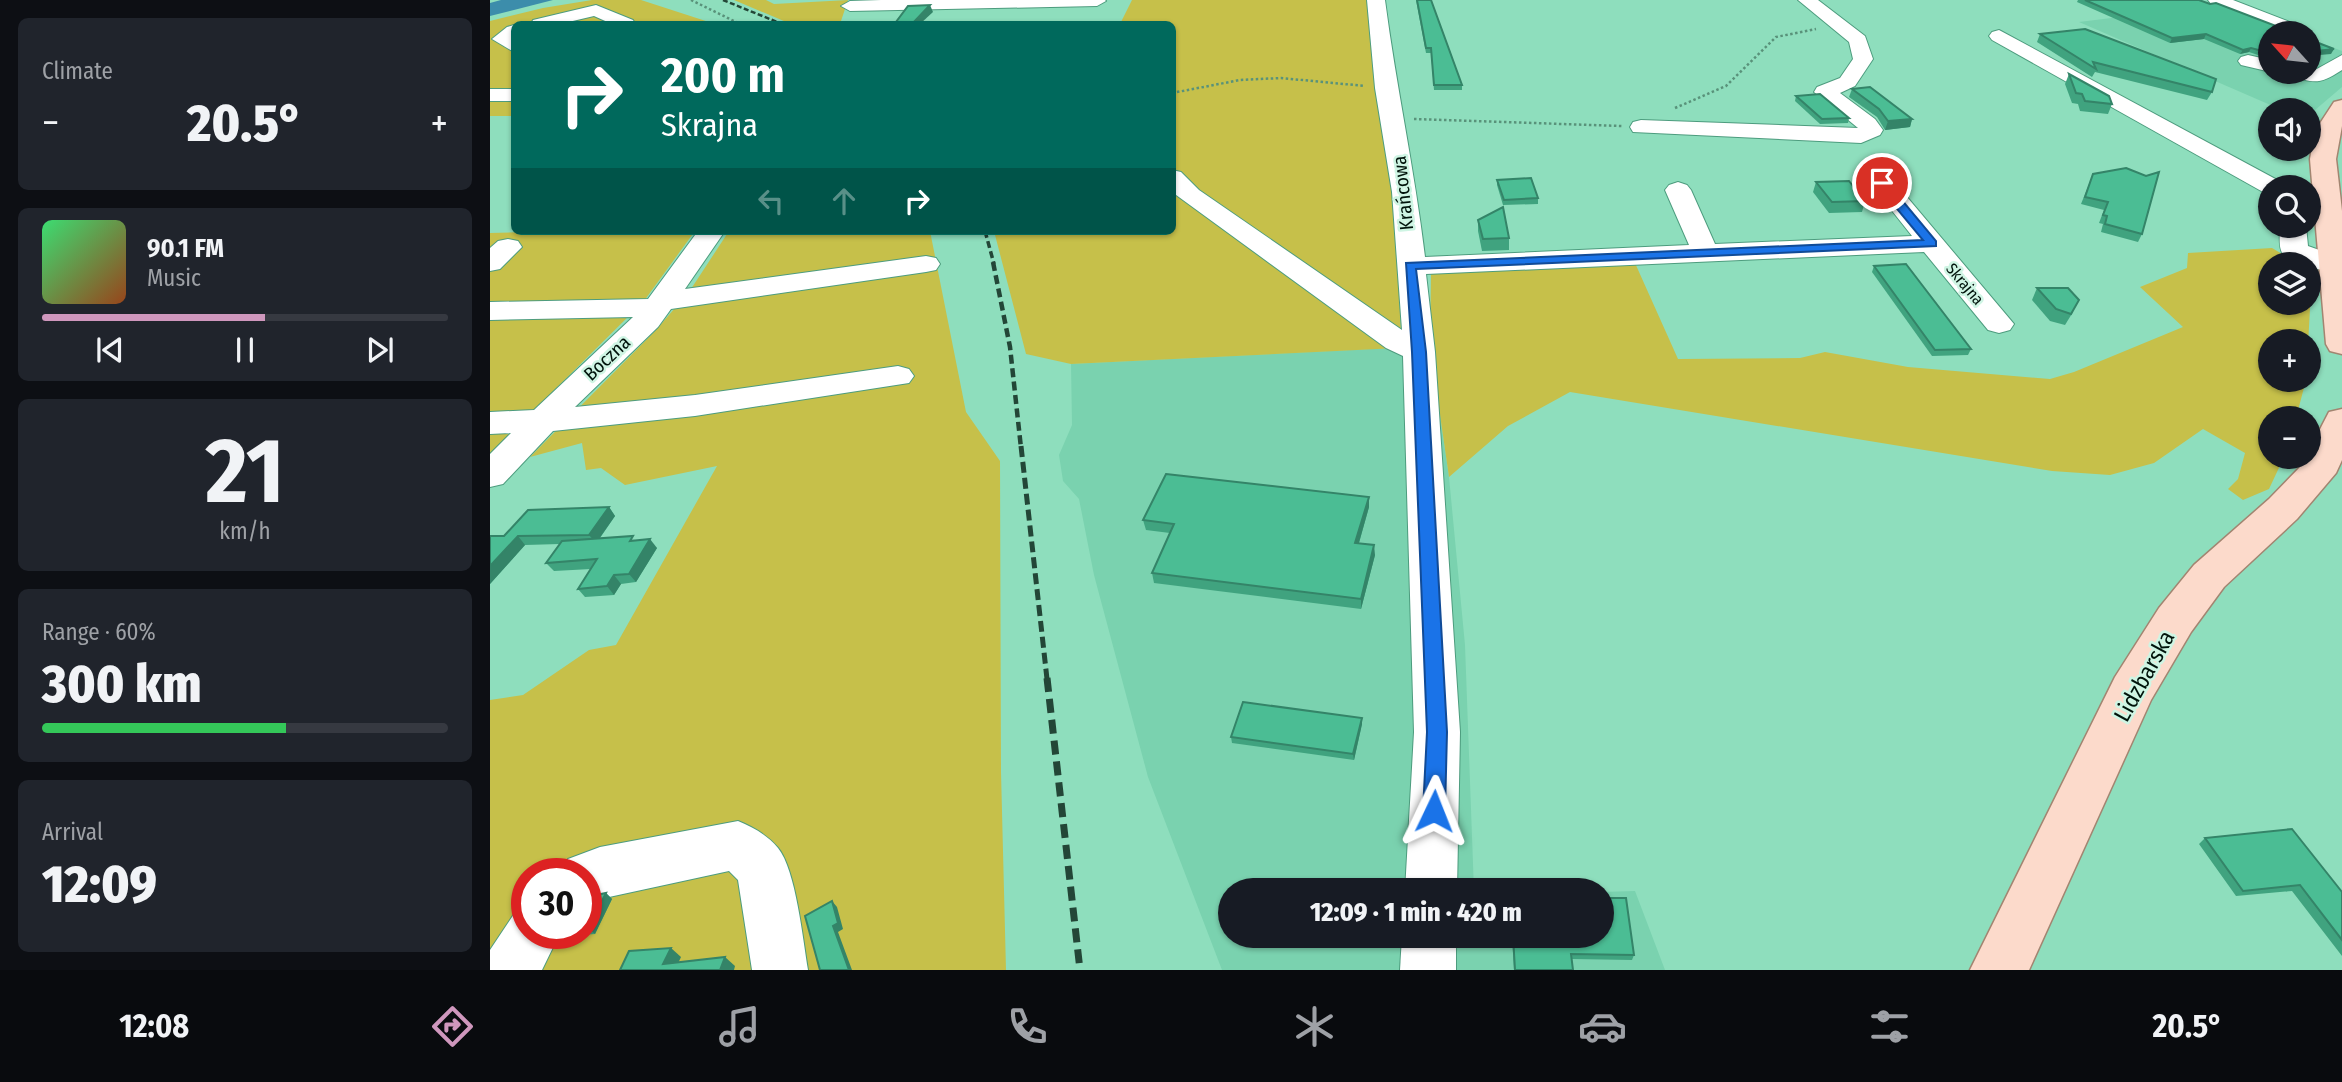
<!DOCTYPE html>
<meta charset="utf-8">
<style>
body{margin:0;font-family:"Fira Sans Condensed",sans-serif;background:#20242c;color:#f1f3f6;height:100vh;display:flex;flex-direction:column;font-size:26px;white-space:nowrap}
*{box-sizing:border-box;margin:0}
p{font-size:23px;color:#9ea1a6}
.icon{flex:none;width:38px;height:38px;fill:none;stroke:currentColor;stroke-width:2;stroke-linecap:round;stroke-linejoin:round}
.map{position:relative;flex:1;overflow:hidden}
.side{display:flex;flex-direction:column;gap:18px;padding:18px;background:#0d0f14;width:490px}
.side>*{flex:none}
.hud{position:absolute;left:21px;top:21px;width:665px;height:214px;border-radius:10px;box-shadow:0 2px 5px #0004;background:#00695c;color:#fff;overflow:hidden}
.needle{width:46px;rotate:297deg}
.tools{position:absolute;left:1768px;top:21px;display:grid;gap:14px}
.tools a{display:grid;place-items:center;width:63px;height:63px;border-radius:50%;background:#171b24;box-shadow:0 2px 5px #0004;font-size:35px}
.speed{position:absolute;left:21px;top:858px;display:flex;gap:14px;font-size:35px;font-weight:700;text-align:center}
.speed>*{display:grid;place-content:center;width:91px;height:91px;border-radius:50%;background:#171b24;box-shadow:0 2px 5px #0004;line-height:1}
.speed .limit{border:10px solid #d22;background:#fff;color:#111}
.pin{position:absolute;display:grid;place-items:center;width:60px;height:60px;color:#fff;margin:-30px;border:4px solid #fff;border-radius:50%;box-shadow:0 2px 7px #0007}
.me{position:absolute;width:77px;margin:-38px;rotate:2deg;stroke-linejoin:round;filter:drop-shadow(0 0 5px #0008)}
.turn{display:flex;align-items:center;gap:24px;height:147px;padding:0 35px;font-size:32px}
.turn .icon{width:91px;height:91px;stroke-width:2.5}
.turn b{display:block;font-size:49px;line-height:60px}
.lanes{display:flex;align-items:center;height:66px;padding:0 35px;background:#0003;justify-content:center;gap:35px;direction:ltr}
.lanes .off{opacity:.35}
.big{font-size:52px;font-weight:800;line-height:1.1}
.side .widget{flex:1;display:flex;flex-direction:column;justify-content:center;gap:10px;min-width:0;padding:0 24px;border-radius:10px;background:#20242c}
.side .dial{align-items:center;gap:0}
.dial b{font-size:91px;line-height:1}
.song{display:flex;align-items:center;gap:21px}
.cover{width:84px;height:84px;border-radius:10px;background:linear-gradient(135deg,hsl(140 70% 55%),hsl(20 70% 35%))}
.played{height:7px;border-radius:4px;background:linear-gradient(90deg,#cf97bd 55%,#363941 55%)}
.keys{display:flex;justify-content:space-around;direction:ltr}
.heat{display:flex;justify-content:space-between;align-items:center;font-size:38px;direction:ltr}
.charge{height:10px;border-radius:5px;background:linear-gradient(90deg,#34c759 60%,#363941 0)}
.trip{position:absolute;left:728px;top:878px;width:396px;height:70px;border-radius:35px;background:#171b24;box-shadow:0 2px 5px #0004;font-weight:800;line-height:70px;text-align:center}
.tabs{display:flex;height:112px;justify-content:space-around;align-items:center;background:#090b0e;color:#9ea1a6}
.tabs .icon{width:49px;height:49px}
.tabs .selected{color:#cf97bd}
.tabs b{font-size:32px;color:#f1f3f6}
main{display:flex;flex:1;min-height:0}
.map>svg:first-child{display:block}
.built{fill:#7ad2af}
.green{fill:#c6c04a;fill-rule:evenodd}
.water{fill:#3c8dab}
.lines{fill:none;stroke-linecap:round;stroke-linejoin:round}
.minor-casing{stroke:#4d9c7e;stroke-width:2}
.major-casing{stroke:#a28571;stroke-width:3}
.path{stroke:#59927a;stroke-width:2.5;stroke-dasharray:2.5 2.5;stroke-linecap:butt}
.minor{fill:#fff;fill-rule:evenodd}
.major{fill:#fcdacb;fill-rule:evenodd}
.rail-far4{stroke:#234637;stroke-width:2.5;stroke-dasharray:5 2.5;stroke-linecap:butt}
.rail-far3{stroke:#234637;stroke-width:3.5;stroke-dasharray:7 3.5;stroke-linecap:butt}
.rail-far2{stroke:#234637;stroke-width:4.5;stroke-dasharray:9 4.5;stroke-linecap:butt}
.rail-far1{stroke:#234637;stroke-width:5;stroke-dasharray:11 5;stroke-linecap:butt}
.rail{stroke:#234637;stroke-width:7;stroke-dasharray:14 7;stroke-linecap:butt}
.wall{fill:#40a37f}
.shaded-wall{fill:#348468}
.building{fill:#4bbd94;stroke:#348468;stroke-width:2}
.route{fill:#1a73e8;stroke:#114b97;stroke-width:2}
.labels{text-anchor:middle;dominant-baseline:central;stroke-width:5;stroke-linejoin:round;paint-order:stroke}
.far-street-label{font-size:16px;fill:#00130b;stroke:#cff5e4}
.street-label{font-size:19px;fill:#00130b;stroke:#cff5e4}
.near-street-label{font-size:23px;fill:#00130b;stroke:#cff5e4}
</style>
<main>
<section class="side">
<div class="widget"><p>Climate</p>
<div class="heat"><a>−</a><b class="big">20.5°</b><a>+</a></div>
</div>
<div class="widget">
<div class="song"><i class="cover"></i><div><b>90.1 FM</b><p>Music</p></div></div>
<div class="played"></div>
<div class="keys"><svg class="icon" aria-label="previous" viewBox="0 0 24 24"><path d="M18 5L8 12l10 7zM5 5v14"/></svg><svg class="icon" aria-label="pause" viewBox="0 0 24 24"><path d="M8 5v14M16 5v14"/></svg><svg class="icon" aria-label="next" viewBox="0 0 24 24"><path d="M6 5l10 7-10 7zM19 5v14"/></svg></div>
</div>
<div class="widget dial"><b>21</b><p>km/h</p></div>
<div class="widget"><p>Range · 60%</p><b class="big">300 km</b><div class="charge"></div></div>
<div class="widget"><p>Arrival</p><b class="big">12:09</b></div>
</section>
<div class="map">
<svg width="1852" height="970" viewBox="0 0 1852 970">
<rect width="100%" height="100%" fill="#8edebd"/>
<g class="built">
<path d="M 1735,4 L 1808,33 L 1780,33 L 1780,72 L 1818,72 L 1818,38 L 1852,51 L 1852,87 L 1818,116 L 1818,110 L 1792,110 L 1589,22 Z"/>
<path d="M 940,346 L 959,477 L 975,645 L 984,891 L 740,891 L 740,936 L 1111,936 L 1111,892 L 1145,891 L 1175,970 L 732,970 L 658,777 L 604,575 L 589,499 L 573,481 L 569,455 L 582,425 L 581,364 Z"/>
</g>
<g class="green">
<path d="M 102,0 L 151,0 L 225,24 L 24,24 L 24,116 L 0,116 L 0,21 L 53,8 Z"/>
<path d="M 244,0 L 276,0 L 284,4 L 358,0 L 350,24 L 301,24 Z"/>
<path d="M 642,0 L 882,0 L 903,168 L 911,332 L 711,197 L 682,165 L 682,24 L 630,24 Z"/>
<path d="M 683,184 L 908,348 L 581,364 L 536,354 L 504,231 L 682,231 Z"/>
<path d="M 81,231 L 205,231 L 154,301 L 0,454 L 0,233 Z"/>
<path d="M 239,231 L 440,231 L 476,412 L 510,461 L 511,772 L 516,970 L 0,970 L 0,700 L 33,695 L 99,650 L 126,645 L 227,466 L 135,485 L 111,468 L 96,470 L 92,443 L 40,457 L 165,331 L 199,292 ZM 37,873 L 96,873 L 96,933 L 37,933 Z"/>
<path d="M 1782,248 L 1809,264 L 1780,264 L 1780,303 L 1818,303 L 1818,270 L 1822,272 L 1818,345 L 1818,341 L 1780,341 L 1780,380 L 1816,380 L 1806,418 L 1780,418 L 1780,457 L 1794,457 L 1779,489 L 1753,500 L 1738,489 L 1748,479 L 1755,453 L 1713,429 L 1664,463 L 1620,475 L 1562,471 L 1080,392 L 1018,426 L 959,477 L 940,346 L 941,273 L 1145,263 L 1188,359 L 1310,358 L 1335,352 L 1418,367 L 1560,379 L 1584,372 L 1693,327 L 1650,287 L 1697,268 L 1698,253 Z"/>
</g>
<path class="water" d="M 11,0 L 63,0 L 0,16 L 0,3 Z"/>
<g class="lines">
<g class="minor-casing">
<g id="minor">
<path d="M 391,0 L 615,0 L 616,1 L 607,6 L 360,11 L 351,6 L 360,1 Z"/>
<path d="M 877,0 L 895,0 C 906,86 925,171 935,257 L 1199,245 L 1175,190 L 1179,185 L 1188,182 L 1197,185 L 1201,190 L 1225,244 L 1422,236 L 1380,183 L 1383,178 L 1392,176 L 1401,178 L 1524,324 L 1520,330 L 1509,333 L 1498,330 L 1434,252 L 936,274 L 945,352 L 970,732 L 967,891 L 915,891 L 924,732 L 913,356 L 896,348 L 682,192 L 682,170 L 691,172 L 709,190 L 912,330 L 902,192 L 885,88 Z"/>
<path d="M 1308,0 L 1328,0 L 1375,36 L 1383,59 L 1365,86 L 1350,93 L 1385,119 L 1393,130 L 1390,135 L 1371,143 L 1143,132 L 1140,127 L 1143,122 L 1151,120 L 1368,128 L 1324,92 L 1327,87 L 1350,78 L 1363,59 L 1359,42 Z"/>
<path d="M 1718,0 L 1743,0 L 1818,29 L 1821,33 L 1818,36 L 1818,33 L 1795,33 L 1721,4 Z"/>
<path d="M 106,5 L 143,20 L 145,24 L 122,24 L 104,16 L 70,24 L 41,24 L 43,20 Z"/>
<path d="M 24,25 L 24,52 L 2,39 L 17,27 Z"/>
<path d="M 1509,30 L 1791,182 L 1795,187 L 1780,187 L 1780,194 L 1773,192 L 1502,40 L 1499,36 L 1502,32 Z"/>
<path d="M 1758,55 L 1780,60 L 1781,72 L 1751,65 L 1748,61 L 1751,57 Z"/>
<path d="M 1852,55 L 1852,70 C 1829,85 1825,83 1800,76 L 1797,72 L 1825,70 Z"/>
<rect x="0" y="89" width="24" height="12"/>
<path d="M 1790,226 L 1816,226 L 1818,246 L 1852,258 L 1852,271 C 1841,274 1799,263 1793,254 C 1788,248 1790,234 1790,226 Z"/>
<path d="M 208,231 L 235,231 L 195,289 L 436,256 L 446,258 L 450,264 L 446,270 L 436,272 L 181,309 L 168,327 L 85,407 L 205,395 L 408,366 L 419,369 L 424,376 L 419,383 L 205,416 L 63,431 L 13,484 L 0,487 L 0,454 L 21,433 L 0,434 L 0,412 L 44,410 L 143,317 L 0,320 L 0,302 L 158,299 Z"/>
<path d="M 18,239 L 28,241 L 32,247 L 10,269 L 0,271 L 0,248 L 8,241 Z"/>
<path d="M 248,821 C 263,827 277,835 288,848 C 306,870 313,941 318,970 L 262,970 L 248,880 L 239,871 L 96,902 L 96,873 L 72,873 L 78,859 L 110,847 Z"/>
<path d="M 37,908 L 37,933 L 70,933 L 52,970 L 0,970 L 0,950 L 24,914 Z"/>
<path d="M 912,936 L 966,936 L 966,970 L 910,970 Z"/>
</g>
</g>
<g class="major-casing">
<g id="major">
<path d="M 1852,100 L 1852,126 L 1846,159 L 1852,211 L 1852,354 L 1840,351 L 1836,344 L 1820,159 L 1825,131 L 1844,102 Z"/>
<path d="M 1852,409 L 1852,460 L 1846,473 L 1807,519 L 1734,587 L 1701,632 L 1661,700 L 1539,970 L 1480,970 L 1625,677 L 1669,608 L 1704,565 L 1779,499 L 1811,466 L 1839,412 Z"/>
</g>
</g>
<g class="path">
<path d="M 201,0 L 250,24"/>
<path d="M 682,93 L 750,80 L 791,78 L 875,86"/>
<path d="M 1185,108 L 1236,86 L 1286,37 L 1326,29"/>
<path d="M 924,119 L 1132,126"/>
</g>
<use href="#minor" class="minor"/>
<use href="#major" class="major"/>
<path class="rail-far4" d="M 233,0 L 292,24"/>
<path class="rail-far3" d="M 495,231 L 504,264"/>
<path class="rail-far2" d="M 503,262 L 520,347 L 531,448"/>
<path class="rail-far1" d="M 531,446 L 557,679"/>
<path class="rail" d="M 557,678 L 590,970"/>
</g>
<g class="wall">
<path d="M 926,0 L 941,0 L 972,85 L 972,90 L 944,90 L 941,53 L 936,53 Z"/>
<path d="M 1588,0 L 1709,0 L 1780,33 L 1780,59 L 1759,52 L 1750,54 L 1714,39 L 1680,43 L 1587,2 Z"/>
<path d="M 1550,34 L 1722,92 L 1717,100 L 1605,72 L 1602,77 L 1547,42 Z"/>
<path d="M 1579,74 L 1622,104 L 1618,114 L 1590,111 L 1588,104 L 1582,103 L 1575,84 Z"/>
<path d="M 1362,89 L 1422,119 L 1420,127 L 1395,130 L 1387,117 L 1359,97 Z"/>
<path d="M 1306,96 L 1359,118 L 1358,123 L 1330,124 L 1305,101 Z"/>
<path d="M 1603,174 L 1652,234 L 1648,242 L 1611,232 L 1613,224 L 1609,223 L 1614,210 L 1591,204 Z"/>
<path d="M 1007,180 L 1048,198 L 1048,204 L 1013,205 L 1007,185 Z"/>
<path d="M 1326,182 L 1375,201 L 1372,212 L 1339,213 L 1323,192 Z"/>
<path d="M 988,220 L 1019,238 L 1019,250 L 992,251 L 988,231 Z"/>
<path d="M 1384,266 L 1481,349 L 1478,355 L 1442,356 L 1382,272 Z"/>
<path d="M 1547,288 L 1583,312 L 1575,325 L 1560,321 L 1542,300 Z"/>
<path d="M 879,497 L 879,507 L 869,543 L 885,555 L 871,609 L 664,583 L 662,573 L 680,533 L 656,530 L 653,520 Z"/>
<path d="M 119,507 L 125,516 L 110,538 L 146,540 L 167,548 L 146,582 L 131,584 L 124,595 L 95,597 L 88,589 L 101,569 L 64,571 L 56,563 L 70,544 L 35,545 L 0,584 L 0,536 L 14,536 Z"/>
<path d="M 872,724 L 864,760 L 742,743 L 741,737 Z"/>
<path d="M 1715,838 L 1852,892 L 1852,956 L 1802,891 L 1746,896 L 1709,844 Z"/>
<path d="M 116,893 L 122,899 L 105,934 L 80,936 L 75,933 L 96,933 L 96,897 Z"/>
<path d="M 1022,936 L 1111,936 L 1144,955 L 1142,960 L 1082,959 L 1083,970 L 1024,970 Z"/>
</g>
<g class="shaded-wall">
<path d="M 440,5 L 443,12 L 430,24 L 422,24 Z"/>
<path d="M 1716,34 L 1714,39 L 1680,43 L 1682,38 Z"/>
<path d="M 1761,48 L 1759,52 L 1750,54 L 1753,50 Z"/>
<path d="M 1844,49 L 1841,54 L 1818,56 L 1818,52 Z"/>
<path d="M 1422,119 L 1420,127 L 1395,130 L 1398,121 Z"/>
<path d="M 879,497 L 879,507 L 866,553 L 865,543 Z"/>
<path d="M 119,507 L 125,516 L 106,543 L 99,535 Z"/>
<path d="M 28,536 L 35,545 L 0,584 L 0,566 Z"/>
<path d="M 160,539 L 167,548 L 146,582 L 139,574 Z"/>
<path d="M 884,545 L 885,555 L 871,609 L 871,599 Z"/>
<path d="M 124,575 L 131,584 L 124,595 L 117,586 Z"/>
<path d="M 872,718 L 872,724 L 864,760 L 863,754 Z"/>
<path d="M 116,893 L 122,899 L 105,934 L 98,928 Z"/>
<path d="M 342,901 L 347,907 L 353,929 L 348,932 L 362,970 L 359,970 L 343,926 Z"/>
<path d="M 181,948 L 191,957 L 185,970 L 173,964 Z"/>
<path d="M 235,957 L 245,966 L 244,970 L 230,970 Z"/>
</g>
<g class="building">
<path d="M 927,0 L 941,0 L 972,85 L 944,85 L 941,48 L 936,48 Z"/>
<path d="M 1595,0 L 1709,0 L 1720,4 L 1726,3 L 1804,33 L 1780,33 L 1780,53 L 1761,48 L 1753,50 L 1716,34 L 1682,38 Z"/>
<path d="M 440,5 L 422,24 L 409,24 L 406,22 L 418,6 Z"/>
<path d="M 1595,29 L 1726,79 L 1722,92 L 1603,62 L 1606,69 L 1550,34 Z"/>
<path d="M 1818,39 L 1844,49 L 1818,52 Z"/>
<path d="M 1579,74 L 1619,96 L 1622,104 L 1595,101 L 1592,94 L 1586,93 Z"/>
<path d="M 1380,87 L 1422,119 L 1398,121 L 1389,109 L 1362,89 Z"/>
<path d="M 1330,94 L 1359,118 L 1332,119 L 1306,96 Z"/>
<path d="M 1636,168 L 1656,176 L 1669,172 L 1652,234 L 1615,224 L 1617,216 L 1613,215 L 1618,202 L 1595,197 L 1603,174 Z"/>
<path d="M 1041,178 L 1048,198 L 1014,200 L 1007,180 Z"/>
<path d="M 1359,181 L 1375,201 L 1342,202 L 1326,182 Z"/>
<path d="M 1013,207 L 1019,238 L 993,239 L 988,220 Z"/>
<path d="M 1416,264 L 1481,349 L 1445,350 L 1384,266 Z"/>
<path d="M 1547,288 L 1578,288 L 1589,300 L 1581,314 L 1566,309 Z"/>
<path d="M 676,474 L 879,497 L 865,543 L 884,545 L 871,599 L 662,573 L 684,524 L 653,520 Z"/>
<path d="M 119,507 L 99,535 L 28,536 L 0,566 L 0,536 L 14,536 L 38,510 Z"/>
<path d="M 143,536 L 140,541 L 160,539 L 139,574 L 124,575 L 117,586 L 88,589 L 107,559 L 56,563 L 72,541 Z"/>
<path d="M 753,702 L 872,718 L 863,754 L 741,737 Z"/>
<path d="M 1802,829 L 1852,892 L 1852,940 L 1810,885 L 1753,891 L 1715,838 Z"/>
<path d="M 116,893 L 98,928 L 96,928 L 96,897 Z"/>
<path d="M 1111,898 L 1136,898 L 1144,955 L 1081,954 L 1083,970 L 1025,970 L 1023,936 L 1111,936 Z"/>
<path d="M 342,901 L 348,923 L 343,926 L 359,970 L 330,970 L 315,916 Z"/>
<path d="M 181,948 L 173,964 L 235,957 L 230,970 L 130,970 L 139,951 Z"/>
</g>
<path class="route" d="M 1388,181 L 1396,181 L 1446,241 L 1446,246 L 926,269 L 936,352 L 957,732 L 955,811 L 951,818 L 944,821 L 936,818 L 933,811 L 937,732 L 922,352 L 916,263 L 1433,240 L 1388,186 Z"/>
<g class="labels">
<g class="far-street-label">
<text transform="translate(1475 284) rotate(50)">Skrajna</text>
</g>
<g class="street-label">
<text transform="translate(913 193) rotate(-96)">Krańcowa</text>
<text transform="translate(117 358) rotate(-43)">Boczna</text>
</g>
<g class="near-street-label">
<text transform="translate(1654 676) rotate(-61)">Lidzbarska</text>
</g>
</g>
</svg>
<div class="tools">
<a><svg class="needle" viewBox="-14 -14 28 28"><path d="M0-13l5 13h-10z" fill="#e53935"/><path d="M0 13l5-13h-10z" fill="#9ea1a6"/></svg></a>
<a><svg class="icon" aria-label="sound" viewBox="0 0 24 24"><path d="M4 9h4l5-4v14l-5-4H4zM17 9q2 3 0 6"/></svg></a>
<a><svg class="icon" aria-label="search" viewBox="0 0 24 24"><circle cx="10" cy="10" r="6"/><path d="M15 15l6 6"/></svg></a>
<a><svg class="icon" aria-label="layers" viewBox="0 0 24 24"><path d="M12 4l9 5-9 5-9-5zM3 14l9 5 9-5"/></svg></a>
<a>+</a>
<a>−</a>
</div>
<div class="speed"><div class="limit">30</div></div>
<div class="pin" style="left:1392px;top:183px;background:#d93025"><svg class="icon" aria-label="arrive" viewBox="0 0 24 24"><path d="M6 21V4h12l-3 4 3 4H6"/></svg></div>
<svg class="me" style="left:944px;top:811px" viewBox="-20 -20 40 40"><path d="M0-17L14 15 0 8-14 15z" fill="#1a73e8" stroke="#fff" stroke-width="4"/></svg>
<div class="trip">12:09 · 1 min · 420 m</div>
<div class="hud">
<div class="turn"><svg class="icon" aria-label="right" viewBox="0 0 24 24"><path d="M7 20v-9h11M14 6l5 5-5 5"/></svg><div><b>200 m</b>Skrajna</div></div>
<div class="lanes"><svg class="icon off" aria-label="left" viewBox="0 0 24 24"><path d="M17 20v-9H6M10 6l-5 5 5 5"/></svg><svg class="icon off" aria-label="ahead" viewBox="0 0 24 24"><path d="M12 20V5M6 11l6-6 6 6"/></svg><svg class="icon" aria-label="right" viewBox="0 0 24 24"><path d="M7 20v-9h11M14 6l5 5-5 5"/></svg></div>
</div>
</div>
</main>
<nav class="tabs">
<b>12:08</b>
<svg class="icon selected" aria-label="directions" viewBox="0 0 24 24"><path d="M12 3l9 9-9 9-9-9zM9 14v-3h6M13 9l2 2-2 2"/></svg>
<svg class="icon" aria-label="music" viewBox="0 0 24 24"><path d="M9 18V5l10-2v13"/><circle cx="6" cy="18" r="3"/><circle cx="16" cy="16" r="3"/></svg>
<svg class="icon" aria-label="phone" viewBox="0 0 24 24"><path d="M5 4h4l2 5-3 2q2 4 5 5l2-3 5 2v4C11 20 4 13 5 4z"/></svg>
<svg class="icon" aria-label="climate" viewBox="0 0 24 24"><path d="M12 3v18M4 7l16 10M4 17L20 7"/></svg>
<svg class="icon" aria-label="car" viewBox="0 0 24 24"><path d="M5 17H2v-5l4-1 3-4h7l3 4 3 1v5h-3M9 17h6M6 11h13"/><circle cx="7" cy="17" r="2"/><circle cx="17" cy="17" r="2"/></svg>
<svg class="icon" aria-label="filters" viewBox="0 0 24 24"><path d="M4 7h16M4 17h16"/><circle cx="9" cy="7" r="2"/><circle cx="15" cy="17" r="2"/></svg>
<b>20.5°</b>
</nav>
